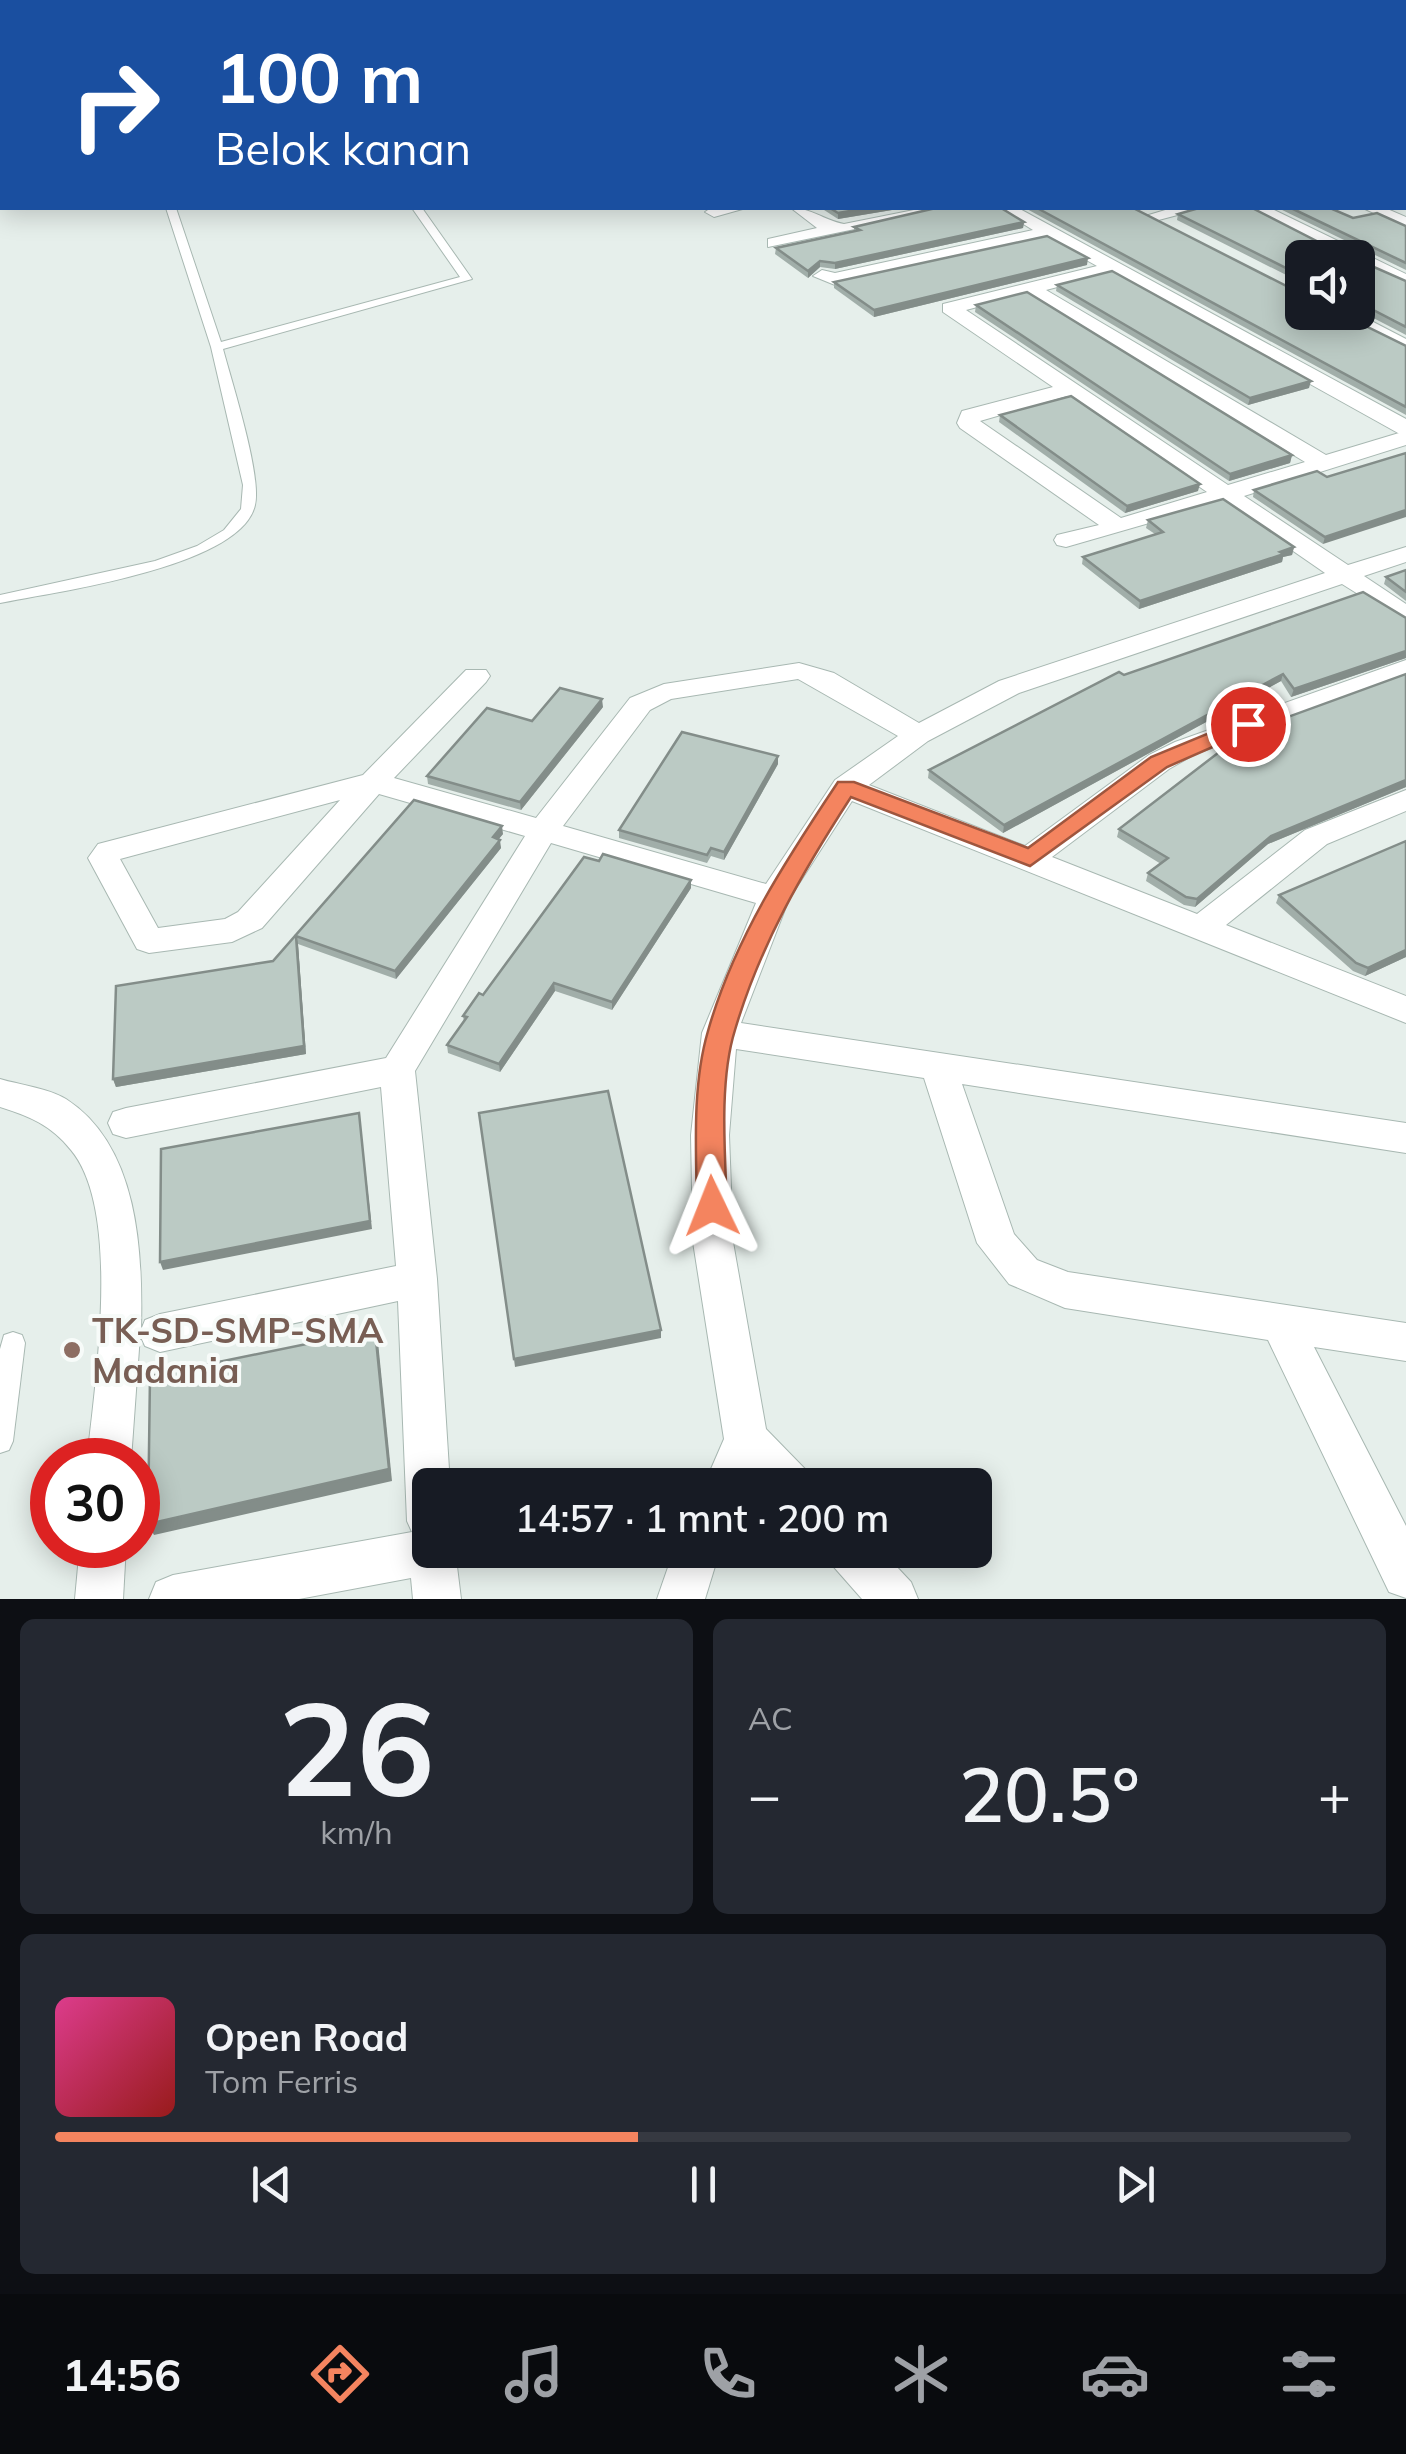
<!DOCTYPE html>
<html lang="id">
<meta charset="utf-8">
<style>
body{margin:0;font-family:Mulish,sans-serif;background:#242831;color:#f1f3f6;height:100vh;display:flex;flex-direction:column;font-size:38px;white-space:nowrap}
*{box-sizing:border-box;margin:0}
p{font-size:32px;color:#9ea1a6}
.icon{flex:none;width:55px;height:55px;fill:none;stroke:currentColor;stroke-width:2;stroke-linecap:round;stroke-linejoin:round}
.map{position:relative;height:1599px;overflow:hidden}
.sheet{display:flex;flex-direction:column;gap:20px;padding:20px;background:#0d0f14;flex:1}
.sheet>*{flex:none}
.banner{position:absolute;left:0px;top:0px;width:1408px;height:210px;box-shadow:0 5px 25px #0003;background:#1a4fa0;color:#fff;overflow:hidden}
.tools{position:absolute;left:1285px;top:240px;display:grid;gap:20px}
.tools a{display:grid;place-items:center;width:90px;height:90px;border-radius:15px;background:#171b24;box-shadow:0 5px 25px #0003;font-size:50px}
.speed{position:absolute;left:30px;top:1438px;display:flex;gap:20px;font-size:50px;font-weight:700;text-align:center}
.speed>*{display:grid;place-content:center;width:130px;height:130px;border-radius:50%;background:#171b24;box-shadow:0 5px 25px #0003;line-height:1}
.speed .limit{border:15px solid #d22;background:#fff;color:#111}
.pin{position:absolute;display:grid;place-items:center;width:85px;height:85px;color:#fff;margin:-42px;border:5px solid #fff;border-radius:50%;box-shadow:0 2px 10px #0007}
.me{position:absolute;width:110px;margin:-55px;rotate:358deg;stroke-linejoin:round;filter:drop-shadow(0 0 8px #0008)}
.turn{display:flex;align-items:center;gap:35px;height:210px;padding:0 50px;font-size:45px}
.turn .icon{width:130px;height:130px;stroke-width:2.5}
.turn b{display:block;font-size:70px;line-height:85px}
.big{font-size:75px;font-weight:600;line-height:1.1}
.sheet .card{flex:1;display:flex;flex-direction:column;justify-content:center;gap:15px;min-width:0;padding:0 35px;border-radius:15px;background:#242831}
.sheet .dial{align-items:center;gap:0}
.dial b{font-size:130px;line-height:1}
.song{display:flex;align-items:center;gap:30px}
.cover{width:120px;height:120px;border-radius:15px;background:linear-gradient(135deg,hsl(330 70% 55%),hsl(0 70% 35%))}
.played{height:10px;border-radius:5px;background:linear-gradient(90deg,#f4845f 45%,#363941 45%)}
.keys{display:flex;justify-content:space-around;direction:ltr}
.heat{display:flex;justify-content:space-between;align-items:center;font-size:55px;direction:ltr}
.sheet .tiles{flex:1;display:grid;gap:20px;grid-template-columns:1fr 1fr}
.card:last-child{grid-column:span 2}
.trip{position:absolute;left:412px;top:1468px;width:580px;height:100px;border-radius:15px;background:#171b24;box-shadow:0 5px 25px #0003;font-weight:600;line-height:100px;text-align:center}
.tabs{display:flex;height:160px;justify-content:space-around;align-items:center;background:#090b0e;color:#9ea1a6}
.tabs .icon{width:70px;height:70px}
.tabs .active{color:#f4845f}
.tabs b{font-size:45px;color:#f1f3f6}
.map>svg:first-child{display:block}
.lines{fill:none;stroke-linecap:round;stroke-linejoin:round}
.service-casing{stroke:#a8b8b2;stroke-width:2}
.minor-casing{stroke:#a8b8b2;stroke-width:2}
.service{fill:#fff;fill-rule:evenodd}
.minor{fill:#fff;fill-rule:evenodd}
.wall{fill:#a1aea9}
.shaded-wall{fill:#838d89}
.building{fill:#bbcac4;stroke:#838d89;stroke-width:2.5}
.route{fill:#f4845f;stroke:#9f563e;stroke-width:2.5}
.education-dot{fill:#8d6e63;stroke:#f7fbf9;stroke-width:4}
.labels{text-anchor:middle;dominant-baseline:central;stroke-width:8;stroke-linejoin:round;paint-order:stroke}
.near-education-label{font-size:35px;font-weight:bold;fill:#785e54;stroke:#f7fbf9;text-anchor:start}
</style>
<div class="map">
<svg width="1406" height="1599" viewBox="0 0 1406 1599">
<rect width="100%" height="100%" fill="#e6efeb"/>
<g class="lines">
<g class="service-casing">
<g id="service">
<path d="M 2,161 L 2,167 L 0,168 L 0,162 Z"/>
<path d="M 166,208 L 176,208 L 221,342 L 460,277 L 412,208 L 422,208 L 472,279 L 223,349 C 232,383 262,476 255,505 C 242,567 55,592 0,603 L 0,595 L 155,561 L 197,546 L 224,530 L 241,509 L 243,485 L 211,347 Z"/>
<path d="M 13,1332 L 22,1335 L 25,1343 L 13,1441 L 9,1450 L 0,1453 L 0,1349 L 4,1335 Z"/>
</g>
</g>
<g class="minor-casing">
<g id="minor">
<path d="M 0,0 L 8,0 L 0,6 Z"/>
<path d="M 650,0 L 667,0 L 668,2 L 651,2 Z"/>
<path d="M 1002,0 L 1019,0 L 1020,2 L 1003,2 Z"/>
<rect x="0" y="61" width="2" height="25"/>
<rect x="0" y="135" width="2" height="10"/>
<rect x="1405" y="153" width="1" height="10"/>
<path d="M 711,208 L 746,208 L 714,217 L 705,212 Z"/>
<path d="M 791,208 C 812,208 823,220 844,224 L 924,208 L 956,208 L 768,247 L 768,239 L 817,228 Z"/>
<path d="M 997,208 L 1018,208 L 1406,419 L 1406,445 L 1244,496 L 1348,565 L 1406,547 L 1406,562 L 1364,576 L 1406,604 L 1406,624 L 1342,584 L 1019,693 L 928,741 L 869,785 L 1025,846 L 1149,755 L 1175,742 L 1406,660 L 1406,677 L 1195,754 L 1169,769 L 1052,857 L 1197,914 L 1305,830 L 1406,790 L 1406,811 L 1327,844 L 1226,925 L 1406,996 L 1406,1023 L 852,801 L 789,899 L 741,1023 L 1406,1123 L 1406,1153 L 962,1084 L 1014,1234 L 1037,1260 L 1068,1272 L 1406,1323 L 1406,1361 L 1314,1347 L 1406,1526 L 1406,1598 L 1389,1592 L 1268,1340 L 1065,1308 L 1009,1284 L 977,1243 L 924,1078 L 736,1049 L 729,1135 L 733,1242 L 766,1429 L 805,1469 L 811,1485 L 759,1485 L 752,1477 L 748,1485 L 704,1485 L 724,1439 L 693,1242 L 691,1135 L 702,1033 L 756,903 L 551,843 L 415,1071 L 437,1279 L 450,1485 L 430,1485 L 430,1550 L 455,1550 L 461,1599 L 413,1599 L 411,1578 L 299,1599 L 149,1599 L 156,1582 L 173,1575 L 412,1532 L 407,1521 L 398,1301 L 160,1352 L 145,1346 L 140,1335 L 131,1460 L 87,1460 C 95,1384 122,1211 71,1150 C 51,1125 29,1116 0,1107 L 0,1079 C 20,1085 48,1088 66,1099 C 139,1146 143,1253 141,1330 L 145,1320 L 160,1314 L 396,1266 L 381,1087 L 126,1138 L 113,1134 L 108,1123 L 113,1112 L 126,1108 L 386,1058 L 525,836 L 379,794 L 262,928 L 232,942 L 149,953 L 137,949 L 88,858 L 98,844 L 363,775 L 466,670 L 486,670 L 490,676 L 486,682 L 394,778 L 536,818 L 630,698 L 664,684 L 799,663 L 834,673 L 919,723 L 999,681 L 1325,573 L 1222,502 L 1066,547 L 1057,545 L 1054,540 L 1057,535 L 1099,525 L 960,428 L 957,423 L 962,411 L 1053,387 L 943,312 L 943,304 L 1097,266 L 1047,238 L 835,285 L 813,276 L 822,270 L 835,273 L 1033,230 ZM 1111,273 L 1398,433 L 1399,433 L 1326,455 L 1046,290 ZM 1027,294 L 1305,462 L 1228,485 L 966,310 ZM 1067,396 L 1207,492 L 1121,518 L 980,421 ZM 798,679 L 898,736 L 835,780 L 766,884 L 563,826 L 650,710 L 671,699 ZM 340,800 L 238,912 L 225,919 L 158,928 L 120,859 Z"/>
<path d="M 1172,208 L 1204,208 L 1151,222 L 1142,217 Z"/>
<path d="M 1248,208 L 1270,208 L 1406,274 L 1406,287 L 1358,264 L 1358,258 L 1344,258 Z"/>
<path d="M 1363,208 L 1385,208 L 1406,217 L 1406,228 Z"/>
<path d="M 1329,312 L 1354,312 L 1406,339 L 1406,353 Z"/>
<path d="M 80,1545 L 126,1545 L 123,1599 L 75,1599 Z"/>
<path d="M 674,1550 L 720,1550 L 705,1599 L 657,1599 Z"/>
<path d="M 826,1550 L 881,1550 L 911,1582 L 918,1599 L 862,1599 L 833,1566 Z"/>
</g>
</g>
<use href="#service" class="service"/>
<use href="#minor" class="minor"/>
</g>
<g class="wall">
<path d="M 821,208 L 904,208 L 838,219 Z"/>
<path d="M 1025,208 L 1133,208 L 1302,312 L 1406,346 L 1406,415 Z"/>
<path d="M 1278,208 L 1330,208 L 1353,218 L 1406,226 L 1406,270 Z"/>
<path d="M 1178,214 L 1344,255 L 1302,258 L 1302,283 L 1177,220 Z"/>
<path d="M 1024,222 L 1023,228 L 835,269 L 820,267 L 808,278 L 775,254 L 776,248 L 854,232 L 854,227 Z"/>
<path d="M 1358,260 L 1406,281 L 1406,335 L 1358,310 Z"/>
<path d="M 1087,265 L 874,317 L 834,288 L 834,282 Z"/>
<path d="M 1057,285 L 1309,388 L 1248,405 L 1056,291 Z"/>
<path d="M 976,305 L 1292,455 L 1290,463 L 1229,481 L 975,312 Z"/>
<path d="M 1000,415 L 1198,491 L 1125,513 L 999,422 Z"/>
<path d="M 1406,453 L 1323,544 L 1253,497 L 1254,490 L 1327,477 Z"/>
<path d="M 1148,520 L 1294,547 L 1292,555 L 1283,557 L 1282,562 L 1139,609 L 1082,564 L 1083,557 L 1155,534 L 1146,528 Z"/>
<path d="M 1406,570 L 1406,601 L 1384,584 L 1386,577 Z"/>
<path d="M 1406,618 L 1406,658 L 1291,697 L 1281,681 L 1003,833 L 928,778 L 929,770 L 1124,675 Z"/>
<path d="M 1406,674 L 1406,787 L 1268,844 L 1195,907 L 1184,905 L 1146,881 L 1148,873 L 1161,864 L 1117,837 L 1119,829 Z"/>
<path d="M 603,707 L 521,810 L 428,784 L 427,776 L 532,721 Z"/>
<path d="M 778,756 L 778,764 L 724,860 L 711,856 L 707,863 L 619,838 L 619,830 Z"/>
<path d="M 414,800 L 503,834 L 498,839 L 501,848 L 396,979 L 298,944 L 306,1054 L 116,1087 L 113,1079 L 273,961 Z"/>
<path d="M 691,888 L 612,1010 L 555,991 L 500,1072 L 448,1053 L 447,1045 L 464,1022 L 463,1016 L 483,995 Z"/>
<path d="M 1279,895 L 1406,957 L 1365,976 L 1353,971 L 1276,903 Z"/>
</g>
<g class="shaded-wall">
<path d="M 868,208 L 904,208 L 838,219 L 838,213 Z"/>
<path d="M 1024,222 L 1023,228 L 835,269 L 835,263 Z"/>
<path d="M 1088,258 L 1087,265 L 874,317 L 874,310 Z"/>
<path d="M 820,261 L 820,267 L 808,278 L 808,271 Z"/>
<path d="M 1311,381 L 1309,388 L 1248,405 L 1250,398 Z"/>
<path d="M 1292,455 L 1290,463 L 1229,481 L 1230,474 Z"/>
<path d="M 1200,484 L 1198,491 L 1125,513 L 1127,506 Z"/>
<path d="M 1406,510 L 1406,517 L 1323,544 L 1325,537 Z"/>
<path d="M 1294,547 L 1292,555 L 1283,557 L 1282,562 L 1139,609 L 1140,601 Z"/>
<path d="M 1406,651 L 1406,658 L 1291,697 L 1294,689 Z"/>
<path d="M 1283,674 L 1281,681 L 1003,833 L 1004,825 Z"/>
<path d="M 602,699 L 603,707 L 521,810 L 520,802 Z"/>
<path d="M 778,756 L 778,764 L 724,860 L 724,852 Z"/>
<path d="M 1406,780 L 1406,787 L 1268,844 L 1195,907 L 1197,899 L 1271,836 Z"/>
<path d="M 502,826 L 503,834 L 494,845 L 493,837 Z"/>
<path d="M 500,840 L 501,848 L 396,979 L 395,971 Z"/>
<path d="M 691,880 L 691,888 L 612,1010 L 612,1002 Z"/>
<path d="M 296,936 L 298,944 L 306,1054 L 116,1087 L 113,1079 L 304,1046 Z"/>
<path d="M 1406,950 L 1406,957 L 1365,976 L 1368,968 Z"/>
<path d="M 554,983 L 555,991 L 500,1072 L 499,1064 Z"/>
<path d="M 359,1113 L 372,1229 L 163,1270 L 160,1262 Z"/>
<path d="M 375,1330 L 378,1342 L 392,1481 L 154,1535 L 148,1524 Z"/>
<path d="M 661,1330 L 661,1338 L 515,1367 L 514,1359 Z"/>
</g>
<g class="building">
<path d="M 830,208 L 868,208 L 838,213 Z"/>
<path d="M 936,208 L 1001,208 L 1024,222 L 835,263 L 820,261 L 808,271 L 776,248 L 860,230 L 854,227 Z"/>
<path d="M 1037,208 L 1133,208 L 1302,294 L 1302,312 L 1337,312 L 1406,346 L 1406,407 Z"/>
<path d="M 1199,208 L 1252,208 L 1344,255 L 1356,255 L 1357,258 L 1302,258 L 1302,276 L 1178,214 Z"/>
<path d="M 1291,208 L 1330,208 L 1353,218 L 1377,213 L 1406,226 L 1406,263 Z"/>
<path d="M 1047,236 L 1088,258 L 874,310 L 834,282 Z"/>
<path d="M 1358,260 L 1406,281 L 1406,327 L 1358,302 Z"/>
<path d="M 1112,271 L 1311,381 L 1250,398 L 1057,285 Z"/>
<path d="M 1027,292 L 1292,455 L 1230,474 L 976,305 Z"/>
<path d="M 1071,396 L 1200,484 L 1127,506 L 1000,415 Z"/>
<path d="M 1406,453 L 1406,510 L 1325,537 L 1254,490 L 1317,471 L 1327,477 Z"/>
<path d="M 1223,499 L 1294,547 L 1280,552 L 1284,554 L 1140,601 L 1083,557 L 1163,532 L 1148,520 Z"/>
<path d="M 1406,570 L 1406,592 L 1386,577 Z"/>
<path d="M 1363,592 L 1406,618 L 1406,651 L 1294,689 L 1283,674 L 1004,825 L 929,770 L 1119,672 L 1124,675 Z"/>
<path d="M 1406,674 L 1406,780 L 1271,836 L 1197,899 L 1186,897 L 1148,873 L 1168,858 L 1119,829 L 1244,733 Z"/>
<path d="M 560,688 L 602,699 L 520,802 L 427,776 L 487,708 L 532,721 Z"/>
<path d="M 682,732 L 778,756 L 724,852 L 711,848 L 707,855 L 619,830 Z"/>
<path d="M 414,800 L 502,826 L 493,837 L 500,840 L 395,971 L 296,936 L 304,1046 L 113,1079 L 116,986 L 273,961 Z"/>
<path d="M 1406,841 L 1406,950 L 1368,968 L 1356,963 L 1279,895 Z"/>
<path d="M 603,854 L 691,880 L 612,1002 L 554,983 L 499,1064 L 447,1045 L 467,1017 L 463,1016 L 479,993 L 483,995 L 584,857 L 599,861 Z"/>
<path d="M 608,1091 L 661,1330 L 514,1359 L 479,1113 Z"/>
<path d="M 359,1113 L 370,1221 L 160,1262 L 161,1149 Z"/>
<path d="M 375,1330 L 389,1469 L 148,1524 L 150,1376 Z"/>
</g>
<path class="route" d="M 1248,717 L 1256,719 L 1256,728 L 1167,767 L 1030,866 L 851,797 C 803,871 760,945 735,1030 C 719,1081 725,1153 727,1206 L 722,1215 L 712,1218 L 702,1215 L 697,1206 C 696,1150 692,1085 708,1031 C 734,939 786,860 838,782 L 854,782 L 1028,848 L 1151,757 Z"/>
<circle class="education-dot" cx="72" cy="1350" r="10"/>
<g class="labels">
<g class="near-education-label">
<text x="92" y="1330">TK-SD-SMP-SMA<tspan x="92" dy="40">Madania</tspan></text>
</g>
</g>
</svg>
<div class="tools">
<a><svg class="icon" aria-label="sound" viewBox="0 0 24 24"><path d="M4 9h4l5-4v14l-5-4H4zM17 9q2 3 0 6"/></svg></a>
</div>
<div class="speed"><div class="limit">30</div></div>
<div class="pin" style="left:1248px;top:724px;background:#d93025"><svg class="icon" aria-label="arrive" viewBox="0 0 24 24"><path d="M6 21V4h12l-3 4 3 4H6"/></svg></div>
<svg class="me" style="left:712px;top:1206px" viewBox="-20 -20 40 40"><path d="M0-17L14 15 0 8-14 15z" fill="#f4845f" stroke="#fff" stroke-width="4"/></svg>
<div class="trip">14:57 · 1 mnt · 200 m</div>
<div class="banner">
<div class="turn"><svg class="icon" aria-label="right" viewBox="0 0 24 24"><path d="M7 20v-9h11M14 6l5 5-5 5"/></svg><div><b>100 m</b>Belok kanan</div></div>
</div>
</div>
<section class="sheet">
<div class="tiles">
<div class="card dial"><b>26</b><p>km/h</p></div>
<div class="card"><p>AC</p>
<div class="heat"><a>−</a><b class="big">20.5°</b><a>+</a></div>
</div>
<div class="card">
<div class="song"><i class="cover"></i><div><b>Open Road</b><p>Tom Ferris</p></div></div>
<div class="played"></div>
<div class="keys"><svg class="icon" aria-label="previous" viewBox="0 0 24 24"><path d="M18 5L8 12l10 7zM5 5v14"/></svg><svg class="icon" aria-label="pause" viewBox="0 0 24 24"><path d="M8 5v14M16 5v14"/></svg><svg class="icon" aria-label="next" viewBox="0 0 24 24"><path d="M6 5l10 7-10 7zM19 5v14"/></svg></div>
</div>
</div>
</section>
<nav class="tabs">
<b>14:56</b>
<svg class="icon active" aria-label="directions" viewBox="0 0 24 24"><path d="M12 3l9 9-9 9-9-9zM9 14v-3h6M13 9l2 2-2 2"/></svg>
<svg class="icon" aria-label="music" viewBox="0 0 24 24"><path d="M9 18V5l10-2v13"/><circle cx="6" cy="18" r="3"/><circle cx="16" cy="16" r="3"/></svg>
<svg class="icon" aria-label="phone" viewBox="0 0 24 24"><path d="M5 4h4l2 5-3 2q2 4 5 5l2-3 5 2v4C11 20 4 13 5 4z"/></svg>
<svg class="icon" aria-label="climate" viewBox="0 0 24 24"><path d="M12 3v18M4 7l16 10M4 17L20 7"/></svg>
<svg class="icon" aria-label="car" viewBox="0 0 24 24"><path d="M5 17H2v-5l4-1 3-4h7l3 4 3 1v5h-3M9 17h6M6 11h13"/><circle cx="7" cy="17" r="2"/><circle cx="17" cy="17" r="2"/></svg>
<svg class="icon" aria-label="filters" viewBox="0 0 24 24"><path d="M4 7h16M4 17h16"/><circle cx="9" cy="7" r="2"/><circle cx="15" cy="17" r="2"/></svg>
</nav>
